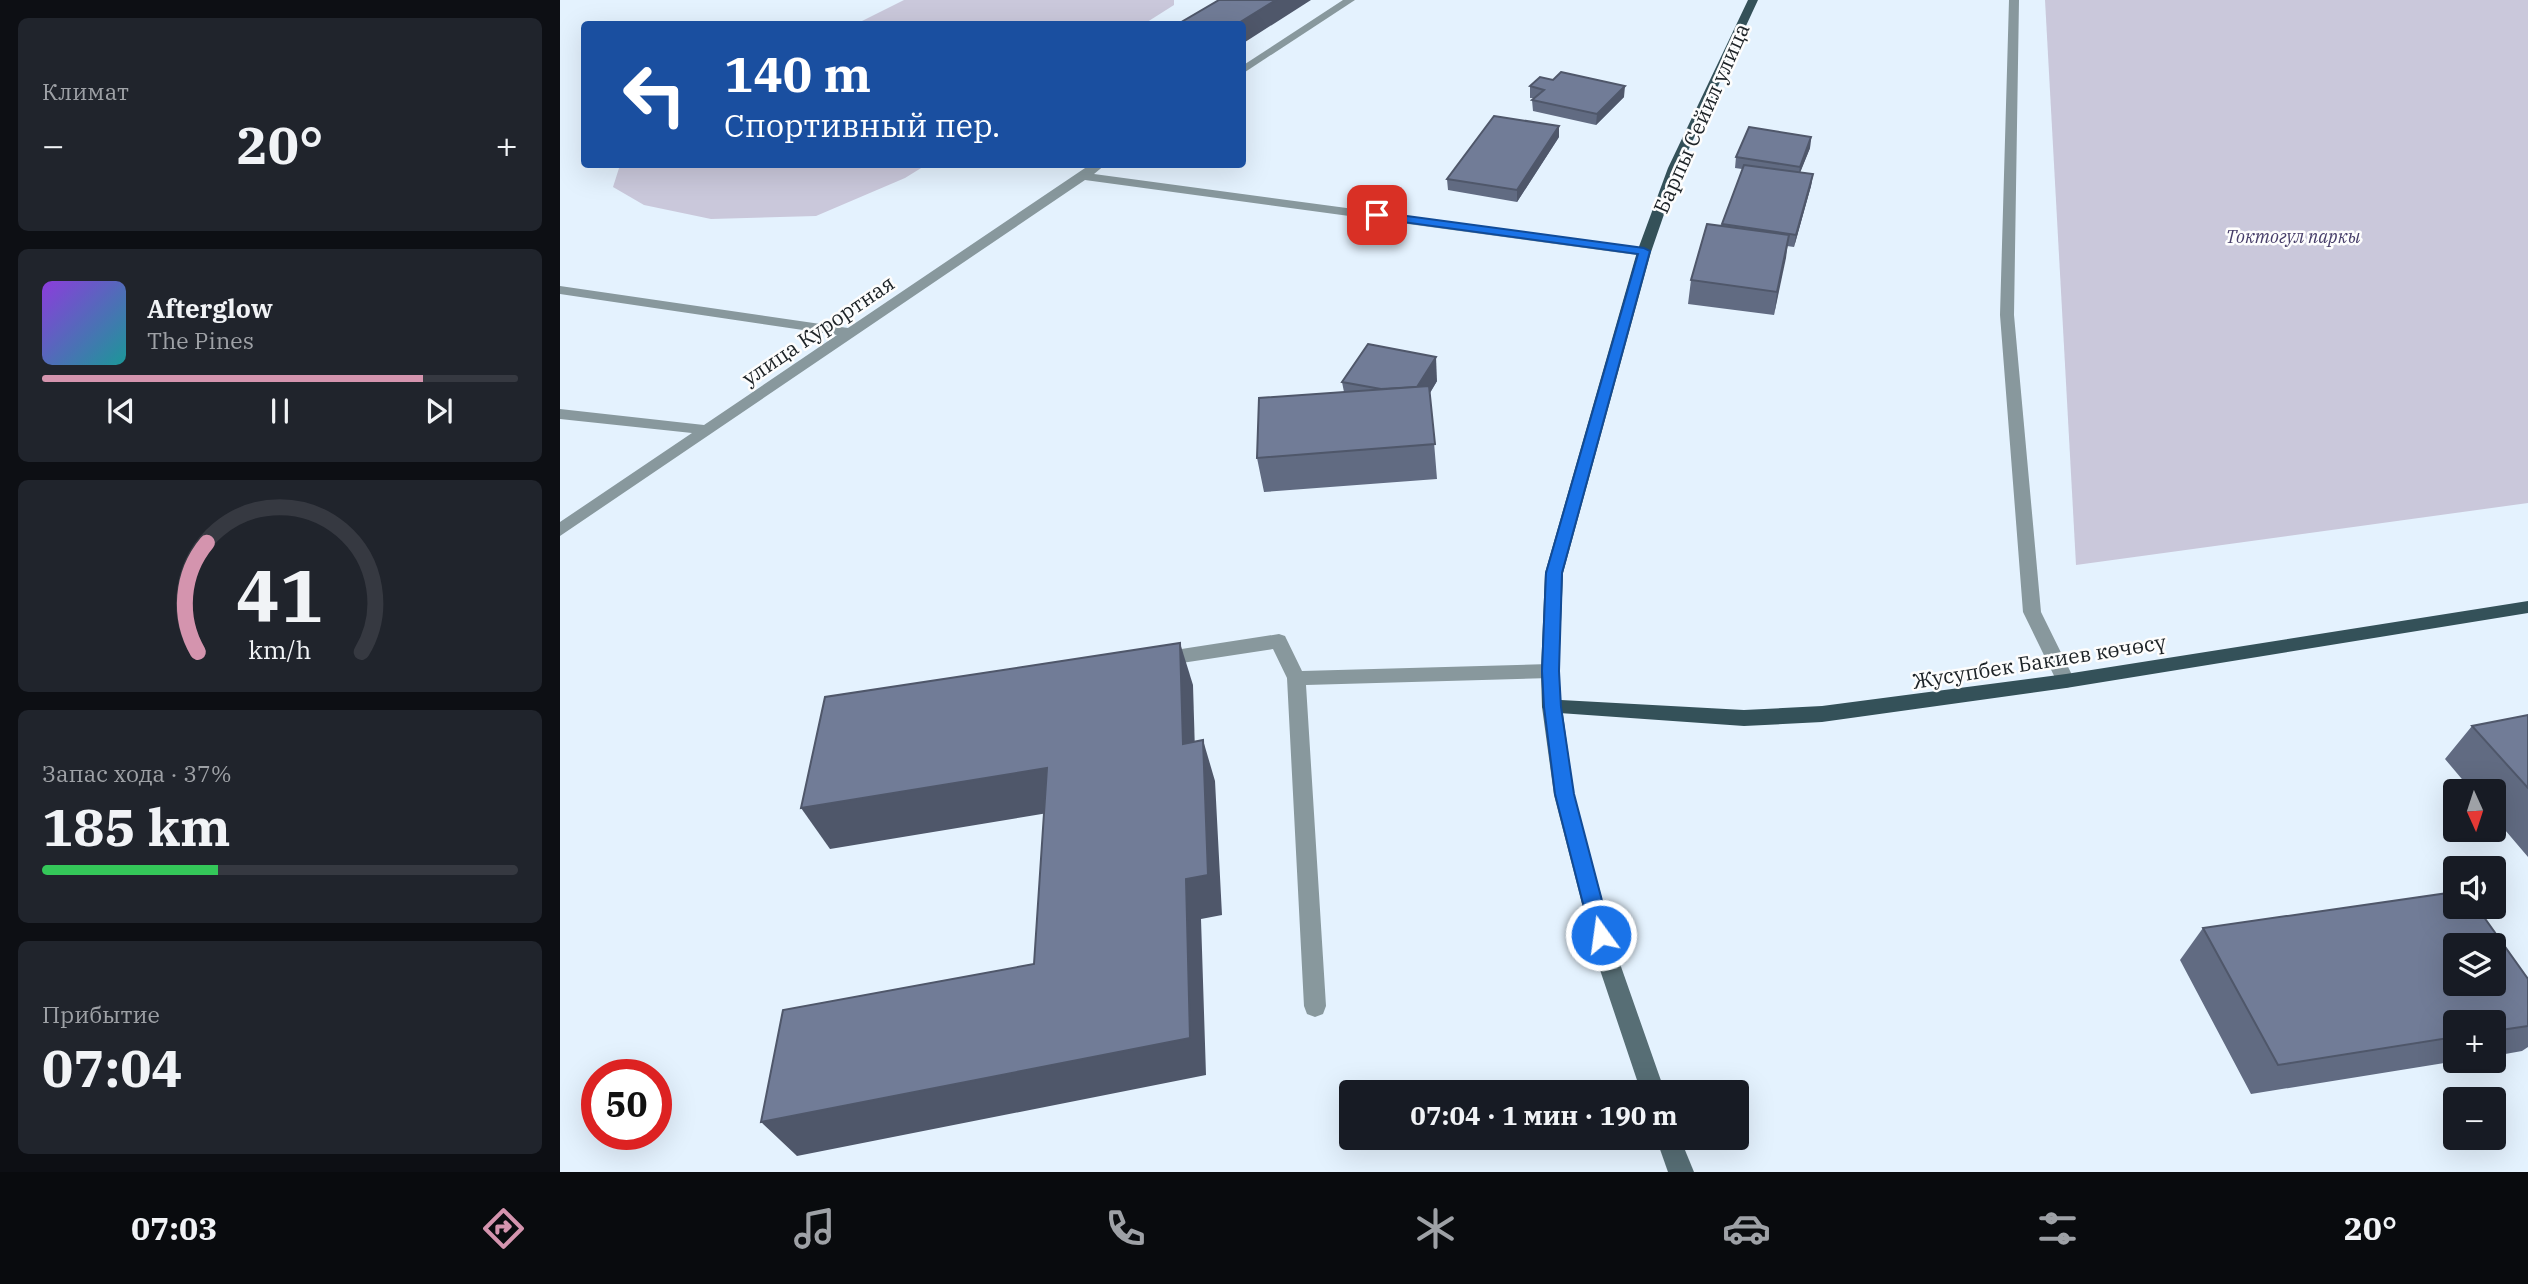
<!DOCTYPE html>
<html lang="ru">
<meta charset="utf-8">
<style>
body{margin:0;font-family:"IBM Plex Serif",serif;background:#20242c;color:#f1f3f6;height:100vh;display:flex;flex-direction:column;font-size:26px;white-space:nowrap}
*{box-sizing:border-box;margin:0}
p{font-size:23px;color:#9ea1a6}
.icon{flex:none;width:38px;height:38px;fill:none;stroke:currentColor;stroke-width:2;stroke-linecap:round;stroke-linejoin:round}
.map{position:relative;flex:1;overflow:hidden}
.drawer{display:flex;flex-direction:column;gap:18px;padding:18px;background:#0d0f14;width:560px}
.drawer>*{flex:none}
.guide{position:absolute;left:21px;top:21px;width:665px;height:147px;border-radius:7px;box-shadow:0 7px 28px #0002;background:#1a4fa0;color:#fff;overflow:hidden}
.needle{width:46px;rotate:177deg}
.buttons{position:absolute;left:1883px;top:779px;display:grid;gap:14px}
.buttons a{display:grid;place-items:center;width:63px;height:63px;border-radius:7px;background:#171b24;box-shadow:0 7px 28px #0002;font-size:35px}
.speed{position:absolute;left:21px;top:1059px;display:flex;gap:14px;font-size:35px;font-weight:700;text-align:center}
.speed>*{display:grid;place-content:center;width:91px;height:91px;border-radius:50%;background:#171b24;box-shadow:0 7px 28px #0002;line-height:1}
.speed .limit{border:10px solid #d22;background:#fff;color:#111}
.pin{position:absolute;display:grid;place-items:center;width:60px;height:60px;color:#fff;margin:-30px;border-radius:14px;box-shadow:0 4px 10px #0006}
.me{position:absolute;width:77px;margin:-38px;rotate:346deg;stroke-linejoin:round;filter:drop-shadow(0 0 5px #0008)}
.turn{display:flex;align-items:center;gap:24px;height:147px;padding:0 28px;font-size:32px}
.turn .icon{width:91px;height:91px;stroke-width:2.5}
.turn b{display:block;font-size:49px;line-height:60px}
.big{font-size:52px;font-weight:700;line-height:1.1}
.drawer .tile{flex:1;display:flex;flex-direction:column;justify-content:center;gap:10px;min-width:0;padding:0 24px;border-radius:10px;background:#20242c}
.drawer .dial{align-items:center;gap:0}
.dial svg{height:182px;overflow:visible;fill:none;stroke:#363941;stroke-width:7;stroke-linecap:round;text-anchor:middle}
.dial text{fill:#f1f3f6;stroke:none}
.song{display:flex;align-items:center;gap:21px}
.cover{width:84px;height:84px;border-radius:10px;background:linear-gradient(135deg,hsl(270 70% 55%),hsl(180 70% 35%))}
.played{height:7px;border-radius:4px;background:linear-gradient(90deg,#d494ae 80%,#363941 80%)}
.keys{display:flex;justify-content:space-around;direction:ltr}
.heat{display:flex;justify-content:space-between;align-items:center;font-size:38px;direction:ltr}
.charge{height:10px;border-radius:5px;background:linear-gradient(90deg,#34c759 37%,#363941 0)}
.trip{position:absolute;left:779px;top:1080px;width:410px;height:70px;border-radius:7px;background:#171b24;box-shadow:0 7px 28px #0002;font-weight:700;line-height:70px;text-align:center}
.dock{display:flex;height:112px;justify-content:space-around;align-items:center;background:#090b0e;color:#9ea1a6}
.dock .icon{width:49px;height:49px}
.dock .on{color:#d494ae}
.dock b{font-size:32px;color:#f1f3f6}
main{display:flex;flex:1;min-height:0}
.map>svg:first-child{display:block}
.green{fill:#cac8db}
.lines{fill:none;stroke-linecap:round;stroke-linejoin:round}
.service{fill:#88989d;fill-rule:evenodd}
.minor{fill:#88989d;fill-rule:evenodd}
.secondary{fill:#576e75;fill-rule:evenodd}
.primary{fill:#345159;fill-rule:evenodd}
.wall{fill:#616b82}
.shaded-wall{fill:#4f576a}
.building{fill:#717c97;stroke:#4f576a;stroke-width:2;fill-rule:evenodd}
.route{fill:#1a73e8;stroke:#114b97;stroke-width:2}
.labels{text-anchor:middle;dominant-baseline:central;stroke-width:5;stroke-linejoin:round;paint-order:stroke}
.far-park-label{font-size:18px;font-style:italic;fill:#473e6a;stroke:#fdfdfd}
.street-label{font-size:21px;fill:#1c2226;stroke:#fdfdfd}
</style>
<main>
<section class="drawer">
<div class="tile"><p>Климат</p>
<div class="heat"><a>−</a><b class="big">20°</b><a>+</a></div>
</div>
<div class="tile">
<div class="song"><i class="cover"></i><div><b>Afterglow</b><p>The Pines</p></div></div>
<div class="played"></div>
<div class="keys"><svg class="icon" aria-label="previous" viewBox="0 0 24 24"><path d="M18 5L8 12l10 7zM5 5v14"/></svg><svg class="icon" aria-label="pause" viewBox="0 0 24 24"><path d="M8 5v14M16 5v14"/></svg><svg class="icon" aria-label="next" viewBox="0 0 24 24"><path d="M6 5l10 7-10 7zM19 5v14"/></svg></div>
</div>
<div class="tile dial"><svg viewBox="0 0 100 80">
<path d="M14 69A42 42 0 1 1 86 69"/>
<path d="M14 69A42 42 0 0 1 18 21" stroke="#d494ae"/>
<text x="50" y="56" font-size="32" font-weight="700">41</text>
<text x="50" y="72" font-size="11">km/h</text>
</svg></div>
<div class="tile"><p>Запас хода · 37%</p><b class="big">185 km</b><div class="charge"></div></div>
<div class="tile"><p>Прибытие</p><b class="big">07:04</b></div>
</section>
<div class="map">
<svg width="1968" height="1172" viewBox="0 0 1968 1172">
<rect width="100%" height="100%" fill="#e4f2fe"/>
<g class="green">
<path d="M 344,0 L 614,0 L 614,5 L 584,24 L 296,24 Z"/>
<path d="M 1485,0 L 1968,0 L 1968,503 L 1516,565 Z"/>
<path d="M 60,165 L 60,164 L 366,165 L 345,178 L 256,216 L 151,219 L 84,205 L 53,187 Z"/>
</g>
<g class="lines">
<g class="service">
<path d="M 1449,0 L 1459,0 L 1454,315 L 1481,612 L 1515,681 L 1513,686 L 1506,688 L 1499,686 L 1463,612 L 1440,315 Z"/>
<path d="M 719,634 L 725,636 L 742,671 L 990,664 L 997,666 L 999,671 L 997,676 L 990,678 L 746,685 L 766,1006 L 763,1014 L 755,1017 L 747,1014 L 744,1006 L 727,678 L 713,649 L 602,666 L 595,664 L 593,659 L 595,654 L 602,652 Z"/>
</g>
<g class="minor">
<path d="M 783,0 L 795,0 L 682,74 L 682,66 Z"/>
<path d="M 531,164 L 546,164 L 534,174 L 1084,248 L 1091,252 L 1084,256 L 525,180 L 0,536 L 0,522 L 132,433 L 0,419 L 0,409 L 144,425 L 277,335 L 0,294 L 0,286 L 288,328 Z"/>
</g>
<g class="secondary">
<path d="M 992,700 L 999,702 L 1002,707 L 1014,795 L 1058,958 L 1105,1092 L 1081,1092 L 1036,958 L 994,795 L 982,707 L 985,702 Z"/>
<path d="M 1096,1138 L 1120,1138 L 1134,1172 L 1108,1172 Z"/>
</g>
<path class="primary" d="M 1188,0 L 1198,0 L 1120,168 L 1091,252 L 1003,573 L 999,671 L 1001,700 L 1184,710 L 1262,706 L 1506,674 L 1968,601 L 1968,613 L 1506,688 L 1262,722 L 1184,726 L 985,712 L 982,707 L 981,671 L 985,573 L 1077,252 L 1108,168 Z"/>
</g>
<g class="wall">
<path d="M 970,86 L 1064,97 L 1036,125 L 973,111 L 972,100 L 974,98 L 970,98 Z"/>
<path d="M 999,137 L 957,202 L 888,190 L 887,179 Z"/>
<path d="M 1251,137 L 1250,148 L 1240,172 L 1253,174 L 1251,186 L 1234,247 L 1227,246 L 1214,315 L 1128,304 L 1131,280 L 1162,226 L 1182,169 L 1175,168 L 1176,157 Z"/>
<path d="M 877,381 L 870,393 L 877,479 L 704,492 L 697,458 L 784,392 L 782,382 Z"/>
<path d="M 1968,715 L 1968,857 L 1934,817 L 1934,791 L 1912,791 L 1885,759 L 1912,726 Z"/>
<path d="M 1643,928 L 1968,979 L 1968,1047 L 1962,1051 L 1934,1056 L 1934,1022 L 1895,1022 L 1895,1060 L 1903,1060 L 1691,1094 L 1620,960 Z"/>
</g>
<g class="shaded-wall">
<path d="M 716,0 L 751,0 L 682,44 L 682,24 L 677,24 Z"/>
<path d="M 1065,86 L 1064,97 L 1036,125 L 1037,114 Z"/>
<path d="M 999,126 L 999,137 L 957,202 L 957,190 Z"/>
<path d="M 1251,137 L 1250,148 L 1238,178 L 1240,167 Z"/>
<path d="M 1253,174 L 1251,186 L 1234,247 L 1236,235 Z"/>
<path d="M 1229,235 L 1226,258 L 1214,315 L 1217,292 Z"/>
<path d="M 876,357 L 877,381 L 854,419 L 852,395 Z"/>
<path d="M 620,643 L 633,685 L 636,785 L 623,744 Z"/>
<path d="M 643,740 L 655,781 L 662,915 L 641,919 L 646,1075 L 237,1156 L 201,1122 L 626,879 Z"/>
<path d="M 487,768 L 506,810 L 270,849 L 241,808 Z"/>
</g>
<g class="building">
<path d="M 659,0 L 716,0 L 677,24 L 618,24 Z"/>
<path d="M 1001,72 L 1065,86 L 1037,114 L 972,100 L 984,90 L 970,86 L 980,77 L 993,80 Z"/>
<path d="M 934,116 L 999,126 L 957,190 L 887,179 Z"/>
<path d="M 1189,127 L 1251,137 L 1240,167 L 1176,157 Z"/>
<path d="M 1184,165 L 1253,174 L 1236,235 L 1162,224 Z"/>
<path d="M 1147,224 L 1229,235 L 1217,292 L 1131,280 Z"/>
<path d="M 808,344 L 876,357 L 857,387 L 821,389 L 782,382 Z"/>
<path d="M 869,386 L 875,444 L 697,458 L 699,398 Z"/>
<path d="M 620,643 L 623,744 L 643,740 L 648,875 L 626,879 L 630,1038 L 201,1122 L 223,1010 L 474,964 L 487,768 L 241,808 L 265,697 Z"/>
<path d="M 1968,715 L 1968,788 L 1912,726 Z"/>
<path d="M 1895,892 L 1895,906 L 1916,906 L 1968,979 L 1968,1026 L 1934,1031 L 1934,1022 L 1895,1022 L 1895,1037 L 1718,1065 L 1643,928 ZM 1895,945 L 1934,945 L 1934,984 L 1895,984 Z"/>
</g>
<path class="route" d="M 817,212 L 1084,248 L 1090,251 L 1002,573 L 999,671 L 1001,707 L 1014,794 L 1051,935 L 1048,941 L 1041,944 L 1033,941 L 1031,935 L 995,794 L 984,707 L 982,671 L 986,573 L 1078,254 L 813,218 L 813,213 Z"/>
<g class="labels">
<g class="far-park-label">
<text x="1733" y="236">Токтогул паркы</text>
</g>
<g class="street-label">
<text transform="translate(1141 118) rotate(-66)">Барпы Сейил улица</text>
<text transform="translate(258 330) rotate(-34)">улица Курортная</text>
<text transform="translate(1479 661) rotate(-9)">Жусупбек Бакиев көчөсү</text>
</g>
</g>
</svg>
<div class="buttons">
<a><svg class="needle" viewBox="-14 -14 28 28"><path d="M0-13l5 13h-10z" fill="#e53935"/><path d="M0 13l5-13h-10z" fill="#9ea1a6"/></svg></a>
<a><svg class="icon" aria-label="sound" viewBox="0 0 24 24"><path d="M4 9h4l5-4v14l-5-4H4zM17 9q2 3 0 6"/></svg></a>
<a><svg class="icon" aria-label="layers" viewBox="0 0 24 24"><path d="M12 4l9 5-9 5-9-5zM3 14l9 5 9-5"/></svg></a>
<a>+</a>
<a>−</a>
</div>
<div class="speed"><div class="limit">50</div></div>
<div class="pin" style="left:817px;top:215px;background:#d93025"><svg class="icon" aria-label="arrive" viewBox="0 0 24 24"><path d="M6 21V4h12l-3 4 3 4H6"/></svg></div>
<svg class="me" style="left:1041px;top:935px" viewBox="-20 -20 40 40"><circle r="17" fill="#1a73e8" stroke="#fff" stroke-width="3"/><path d="M0-11L8 9 0 5-8 9z" fill="#fff"/></svg>
<div class="trip">07:04 · 1 мин · 190 m</div>
<div class="guide">
<div class="turn"><svg class="icon" aria-label="left" viewBox="0 0 24 24"><path d="M17 20v-9H6M10 6l-5 5 5 5"/></svg><div><b>140 m</b>Спортивный пер.</div></div>
</div>
</div>
</main>
<nav class="dock">
<b>07:03</b>
<svg class="icon on" aria-label="directions" viewBox="0 0 24 24"><path d="M12 3l9 9-9 9-9-9zM9 14v-3h6M13 9l2 2-2 2"/></svg>
<svg class="icon" aria-label="music" viewBox="0 0 24 24"><path d="M9 18V5l10-2v13"/><circle cx="6" cy="18" r="3"/><circle cx="16" cy="16" r="3"/></svg>
<svg class="icon" aria-label="phone" viewBox="0 0 24 24"><path d="M5 4h4l2 5-3 2q2 4 5 5l2-3 5 2v4C11 20 4 13 5 4z"/></svg>
<svg class="icon" aria-label="climate" viewBox="0 0 24 24"><path d="M12 3v18M4 7l16 10M4 17L20 7"/></svg>
<svg class="icon" aria-label="car" viewBox="0 0 24 24"><path d="M5 17H2v-5l4-1 3-4h7l3 4 3 1v5h-3M9 17h6M6 11h13"/><circle cx="7" cy="17" r="2"/><circle cx="17" cy="17" r="2"/></svg>
<svg class="icon" aria-label="filters" viewBox="0 0 24 24"><path d="M4 7h16M4 17h16"/><circle cx="9" cy="7" r="2"/><circle cx="15" cy="17" r="2"/></svg>
<b>20°</b>
</nav>
